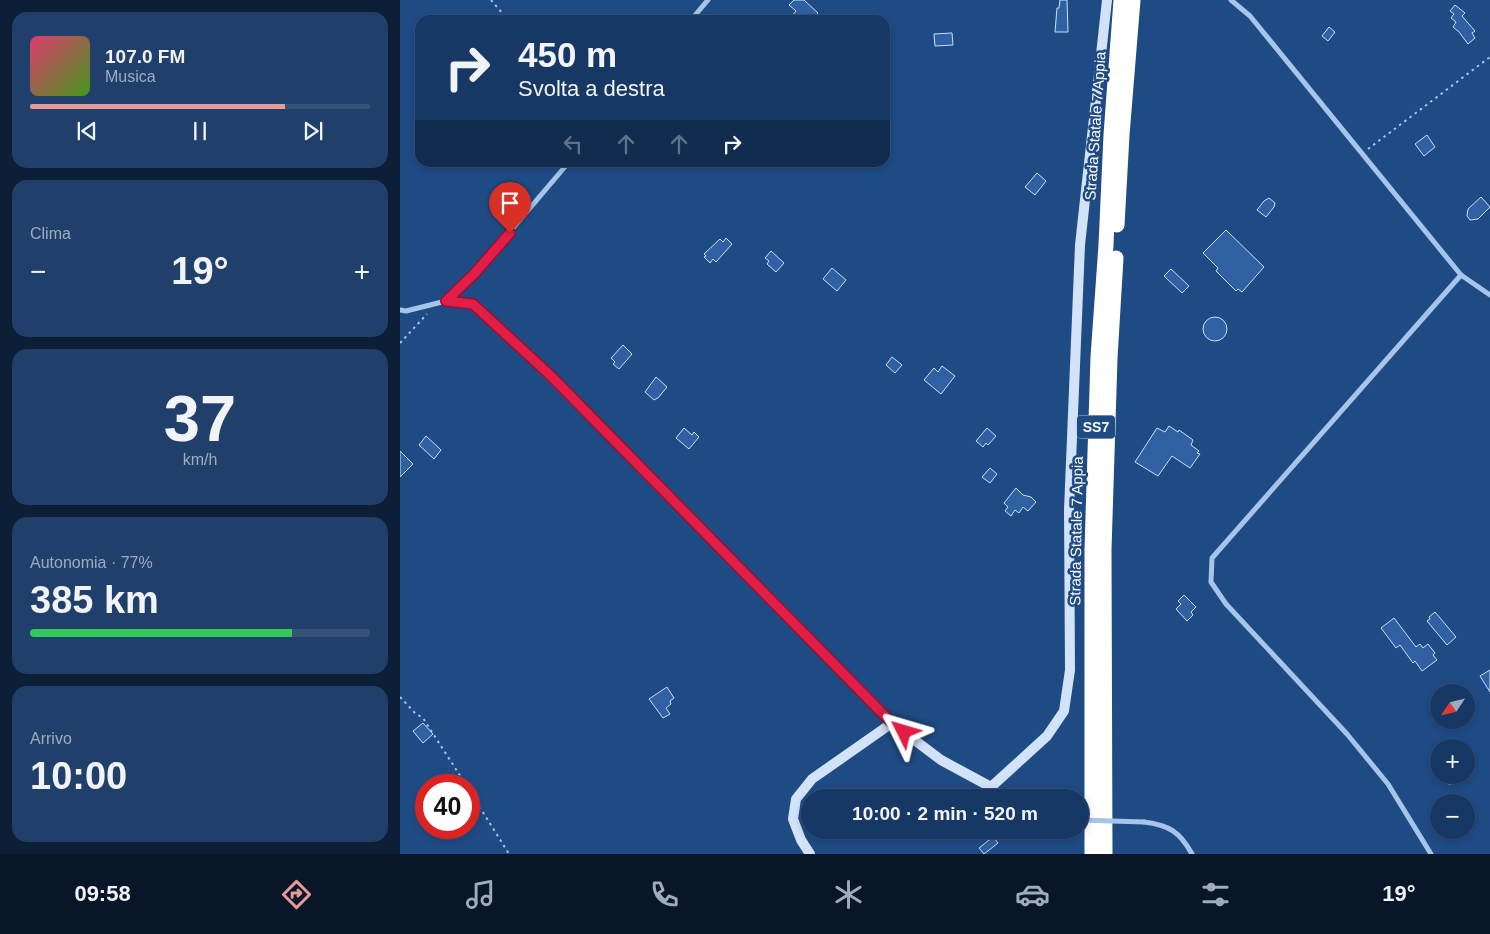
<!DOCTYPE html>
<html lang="it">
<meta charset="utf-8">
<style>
body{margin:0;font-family:Arial,sans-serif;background:#203f6a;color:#f1f3f6;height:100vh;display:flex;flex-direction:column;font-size:19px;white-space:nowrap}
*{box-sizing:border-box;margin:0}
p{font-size:16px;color:#9eacbf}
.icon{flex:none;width:28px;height:28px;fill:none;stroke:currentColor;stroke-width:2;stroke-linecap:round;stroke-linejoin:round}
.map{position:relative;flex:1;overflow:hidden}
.panel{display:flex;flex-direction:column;gap:12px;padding:12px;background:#0d1f37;width:400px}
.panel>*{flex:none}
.guide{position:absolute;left:15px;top:15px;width:475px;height:152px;border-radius:15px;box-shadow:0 2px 8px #0003,0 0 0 1px #365278;background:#173864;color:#f1f3f6;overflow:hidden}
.needle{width:32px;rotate:235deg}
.fabs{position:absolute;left:1030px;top:684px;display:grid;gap:10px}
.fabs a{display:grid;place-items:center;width:45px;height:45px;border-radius:50%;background:#173864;box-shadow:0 2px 8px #0003,0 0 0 1px #365278;font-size:25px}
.speed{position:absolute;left:15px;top:774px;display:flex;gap:10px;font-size:25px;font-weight:700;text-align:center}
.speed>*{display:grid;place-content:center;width:65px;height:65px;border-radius:50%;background:#173864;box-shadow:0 2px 8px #0003,0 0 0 1px #365278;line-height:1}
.speed .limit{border:8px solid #d22;background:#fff;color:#111}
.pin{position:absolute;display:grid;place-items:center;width:42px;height:42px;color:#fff;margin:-51px -21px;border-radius:50% 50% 50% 0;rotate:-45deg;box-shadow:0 0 5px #0007}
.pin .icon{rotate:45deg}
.me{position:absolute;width:55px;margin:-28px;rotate:310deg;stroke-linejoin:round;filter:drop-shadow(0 0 4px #0008)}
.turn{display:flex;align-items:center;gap:18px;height:105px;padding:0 20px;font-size:22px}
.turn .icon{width:65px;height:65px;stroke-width:2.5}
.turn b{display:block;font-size:35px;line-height:42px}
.lanes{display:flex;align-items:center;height:48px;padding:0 20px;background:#0003;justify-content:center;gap:25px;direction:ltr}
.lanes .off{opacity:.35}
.big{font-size:38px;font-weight:700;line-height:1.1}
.panel .widget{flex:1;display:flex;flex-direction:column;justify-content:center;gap:8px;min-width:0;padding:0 18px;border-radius:15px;background:#203f6a}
.panel .dial{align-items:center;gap:0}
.dial b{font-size:65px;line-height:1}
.song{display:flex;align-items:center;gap:15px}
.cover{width:60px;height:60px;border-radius:8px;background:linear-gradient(135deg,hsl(340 70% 55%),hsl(100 70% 35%))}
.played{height:5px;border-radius:2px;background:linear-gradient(90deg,#e69b98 75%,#365278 75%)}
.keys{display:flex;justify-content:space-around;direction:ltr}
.heat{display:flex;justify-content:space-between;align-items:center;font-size:28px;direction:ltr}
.charge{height:8px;border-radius:4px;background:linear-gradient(90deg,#34c759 77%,#365278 0)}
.trip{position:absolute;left:401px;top:789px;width:288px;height:50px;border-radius:25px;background:#173864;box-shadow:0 2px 8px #0003,0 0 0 1px #365278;font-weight:700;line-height:50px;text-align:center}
.tabs{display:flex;height:80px;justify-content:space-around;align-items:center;background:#091628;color:#9eacbf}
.tabs .icon{width:35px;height:35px}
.tabs .selected{color:#e69b98}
.tabs b{font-size:22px;color:#f1f3f6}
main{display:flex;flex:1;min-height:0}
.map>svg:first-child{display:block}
.building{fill:#2f61a2;stroke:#ccdff7}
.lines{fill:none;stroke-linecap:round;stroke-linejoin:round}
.path{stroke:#a7c5ea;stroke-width:2;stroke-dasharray:2.5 4;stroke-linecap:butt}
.street{stroke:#a7c5ea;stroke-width:5}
.secondary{stroke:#d2e2f8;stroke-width:10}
.highway{stroke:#fff;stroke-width:15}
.street-bridge{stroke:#a7c5ea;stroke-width:5}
.route-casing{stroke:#92132f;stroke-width:12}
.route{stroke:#e11d48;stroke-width:9}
.labels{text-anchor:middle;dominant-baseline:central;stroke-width:5;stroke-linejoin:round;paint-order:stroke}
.shield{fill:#1f4b85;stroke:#bcc9da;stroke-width:1}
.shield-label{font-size:14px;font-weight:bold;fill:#fff}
.street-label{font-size:15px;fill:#fff;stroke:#1f4b85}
</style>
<main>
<section class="panel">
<div class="widget">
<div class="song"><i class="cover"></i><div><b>107.0 FM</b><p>Musica</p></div></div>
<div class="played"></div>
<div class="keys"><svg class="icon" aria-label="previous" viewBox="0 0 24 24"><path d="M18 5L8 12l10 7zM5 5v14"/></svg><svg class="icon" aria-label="pause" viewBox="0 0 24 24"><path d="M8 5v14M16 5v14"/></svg><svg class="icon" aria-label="next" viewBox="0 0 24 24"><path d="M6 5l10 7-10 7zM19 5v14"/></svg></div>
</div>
<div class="widget"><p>Clima</p>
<div class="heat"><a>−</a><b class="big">19°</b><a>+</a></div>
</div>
<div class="widget dial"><b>37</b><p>km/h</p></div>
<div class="widget"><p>Autonomia · 77%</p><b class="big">385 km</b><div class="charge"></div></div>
<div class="widget"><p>Arrivo</p><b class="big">10:00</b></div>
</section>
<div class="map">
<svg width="1090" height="854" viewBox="0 0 1090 854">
<rect width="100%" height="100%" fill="#1f4b85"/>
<g class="building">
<path d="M 394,0 L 404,0 L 418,13 L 417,14 L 422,20 L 388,20 L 396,11 L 389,5 Z"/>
<path d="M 660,0 L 667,0 L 668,32 L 655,32 L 657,8 L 659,8 Z"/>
<path d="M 1055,5 L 1065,13 L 1062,16 L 1075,31 L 1072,33 L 1075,38 L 1068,44 L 1059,32 L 1053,27 L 1056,22 L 1051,18 L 1054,14 L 1050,11 Z"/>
<path d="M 929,27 L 935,32 L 928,41 L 922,36 Z"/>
<path d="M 552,33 L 553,45 L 535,46 L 534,34 Z"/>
<path d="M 1027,135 L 1035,147 L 1024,156 L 1015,144 Z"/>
<path d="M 637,173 L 646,181 L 635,195 L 625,187 Z"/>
<path d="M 1081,197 L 1090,207 L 1078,219 L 1070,220 L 1067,216 L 1068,209 Z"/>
<path d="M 869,198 L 875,203 L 874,207 L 866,217 L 857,210 L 864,201 Z"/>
<path d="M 826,230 L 864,267 L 842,292 L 838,289 L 836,291 L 816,271 L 818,268 L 803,253 Z"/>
<path d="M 326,238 L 332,244 L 316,262 L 313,259 L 310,263 L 304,257 L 306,256 L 304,254 L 320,239 L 323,242 Z"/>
<path d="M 371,251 L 384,263 L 376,272 L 367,264 L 369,261 L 365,258 Z"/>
<path d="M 432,268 L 446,280 L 437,291 L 423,279 Z"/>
<path d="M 771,269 L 789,286 L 782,293 L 764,276 Z"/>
<circle cx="815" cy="329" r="12"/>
<path d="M 223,345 L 232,354 L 219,369 L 213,364 L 215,362 L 211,358 Z"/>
<path d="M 492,357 L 502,365 L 495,373 L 486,365 Z"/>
<path d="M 542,366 L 555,376 L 541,394 L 524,380 L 534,368 L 538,372 Z"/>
<path d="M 256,377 L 267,387 L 258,398 L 254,400 L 245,392 Z"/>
<path d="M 769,426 L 778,432 L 779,430 L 793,440 L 791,445 L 799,451 L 797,453 L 800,454 L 790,468 L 772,456 L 758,476 L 735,462 L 757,428 L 765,432 Z"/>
<path d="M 284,428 L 292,435 L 294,432 L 299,437 L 289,449 L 276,438 Z"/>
<path d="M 587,428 L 596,436 L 588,445 L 586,443 L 583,447 L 576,441 Z"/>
<path d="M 26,436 L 41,450 L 34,459 L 19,445 Z"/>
<path d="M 0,451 L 13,464 L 0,477 Z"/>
<path d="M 590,468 L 597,474 L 590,483 L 582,477 Z"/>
<path d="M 616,488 L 623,495 L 631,497 L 636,502 L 628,511 L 623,507 L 619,513 L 615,510 L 611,516 L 605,511 L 608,507 L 604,503 Z"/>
<path d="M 784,595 L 796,607 L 791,612 L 793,615 L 787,621 L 776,609 L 781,604 L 778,601 Z"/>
<path d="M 1035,612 L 1056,637 L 1047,645 L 1027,621 L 1030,619 L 1029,617 Z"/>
<path d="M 994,618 L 1016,647 L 1020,644 L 1023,648 L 1028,644 L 1035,653 L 1033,655 L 1037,660 L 1022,671 L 1015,661 L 1013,663 L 1000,645 L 996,648 L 981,628 Z"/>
<path d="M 1090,670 L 1090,692 L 1080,676 Z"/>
<path d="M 267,687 L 274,698 L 270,701 L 271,704 L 266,708 L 270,714 L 263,718 L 249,699 Z"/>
<path d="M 23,723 L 33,734 L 23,743 L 13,731 Z"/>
<path d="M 1038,775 L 1059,775 L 1050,785 Z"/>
<path d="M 593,837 L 598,843 L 584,854 L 579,848 Z"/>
</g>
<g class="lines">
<g class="path">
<path d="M 91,0 L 108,20"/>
<path d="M 968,149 L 1090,57"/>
<path d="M 0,343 L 27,314"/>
<path d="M 0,697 L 15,713 L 23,718 L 66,785"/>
<path d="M 69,790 L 109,854"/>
</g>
<g class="street">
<path d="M 831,0 L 850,16 L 1061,275 L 1090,295"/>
<path d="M 291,20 L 308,0"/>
<path d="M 46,301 L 73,304 L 150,375 L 492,723"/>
<path d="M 0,310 L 6,311 L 46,301 L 74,274 L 169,162"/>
<path d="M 591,787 L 609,798"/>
<path d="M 744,822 C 769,825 780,832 792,854"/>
<path d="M 1031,854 L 988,784 L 947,734 L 826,604 L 811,582 L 812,558 L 1061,275"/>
</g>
<path class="secondary" d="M 410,854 L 401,840 L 393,819 L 396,799 L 412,779 L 492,723 L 541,760 L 591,787 L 647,736 L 664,711 L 670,670 L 669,510 L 680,245 L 707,0"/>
<g class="highway">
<path d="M 717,225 L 722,135 L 733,0"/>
<path d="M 692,854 L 692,549 L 698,357 L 706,245 L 711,135 L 721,0"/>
<path d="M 705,854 L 704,550 L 710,358 L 716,258"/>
</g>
<path class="street-bridge" d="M 680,820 L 744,822"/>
</g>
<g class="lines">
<g class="route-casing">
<path id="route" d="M 110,233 L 74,274 L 46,301 L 73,304 L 150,375 L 492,723 L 504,732"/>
</g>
<use href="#route" class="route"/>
</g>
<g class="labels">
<rect class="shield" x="677" y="415.5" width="38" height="23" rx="4"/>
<g class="shield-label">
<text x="696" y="427">SS7</text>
</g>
<g class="street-label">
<text transform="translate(695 126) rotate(-86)">Strada Statale 7 Appia</text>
<text transform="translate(676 531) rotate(-89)">Strada Statale 7 Appia</text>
</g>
</g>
</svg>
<div class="fabs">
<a><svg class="needle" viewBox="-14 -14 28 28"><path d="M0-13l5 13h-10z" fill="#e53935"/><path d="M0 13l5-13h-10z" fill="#9eacbf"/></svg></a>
<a>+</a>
<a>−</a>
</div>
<div class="speed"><div class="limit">40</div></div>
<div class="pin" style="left:110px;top:233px;background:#d93025"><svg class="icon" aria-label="arrive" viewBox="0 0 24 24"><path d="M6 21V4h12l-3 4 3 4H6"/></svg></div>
<svg class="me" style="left:504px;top:732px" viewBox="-20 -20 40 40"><path d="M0-17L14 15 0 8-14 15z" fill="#e11d48" stroke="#fff" stroke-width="4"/></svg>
<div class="trip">10:00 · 2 min · 520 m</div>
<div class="guide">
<div class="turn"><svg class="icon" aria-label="right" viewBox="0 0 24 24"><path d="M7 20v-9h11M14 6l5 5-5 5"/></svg><div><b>450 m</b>Svolta a destra</div></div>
<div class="lanes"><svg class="icon off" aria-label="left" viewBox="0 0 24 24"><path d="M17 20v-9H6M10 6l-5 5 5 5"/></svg><svg class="icon off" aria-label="ahead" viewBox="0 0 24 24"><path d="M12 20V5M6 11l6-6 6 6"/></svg><svg class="icon off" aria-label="ahead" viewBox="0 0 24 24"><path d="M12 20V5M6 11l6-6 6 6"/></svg><svg class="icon" aria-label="right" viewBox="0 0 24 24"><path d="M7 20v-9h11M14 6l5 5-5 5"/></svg></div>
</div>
</div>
</main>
<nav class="tabs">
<b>09:58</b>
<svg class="icon selected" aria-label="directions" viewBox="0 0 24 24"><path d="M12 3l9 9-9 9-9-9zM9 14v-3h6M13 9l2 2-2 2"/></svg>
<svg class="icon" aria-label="music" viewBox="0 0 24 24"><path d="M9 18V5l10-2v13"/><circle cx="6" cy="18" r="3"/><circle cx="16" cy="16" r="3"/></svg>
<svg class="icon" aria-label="phone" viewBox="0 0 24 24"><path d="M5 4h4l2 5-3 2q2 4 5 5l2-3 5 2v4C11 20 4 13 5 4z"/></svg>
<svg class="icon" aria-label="climate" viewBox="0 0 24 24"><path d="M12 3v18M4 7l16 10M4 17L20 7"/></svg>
<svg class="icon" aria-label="car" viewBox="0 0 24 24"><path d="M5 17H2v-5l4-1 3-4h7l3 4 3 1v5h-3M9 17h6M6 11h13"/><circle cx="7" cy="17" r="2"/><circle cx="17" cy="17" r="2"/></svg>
<svg class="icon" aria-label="filters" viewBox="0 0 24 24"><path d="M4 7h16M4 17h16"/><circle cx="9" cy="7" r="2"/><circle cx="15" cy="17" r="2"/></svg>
<b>19°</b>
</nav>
